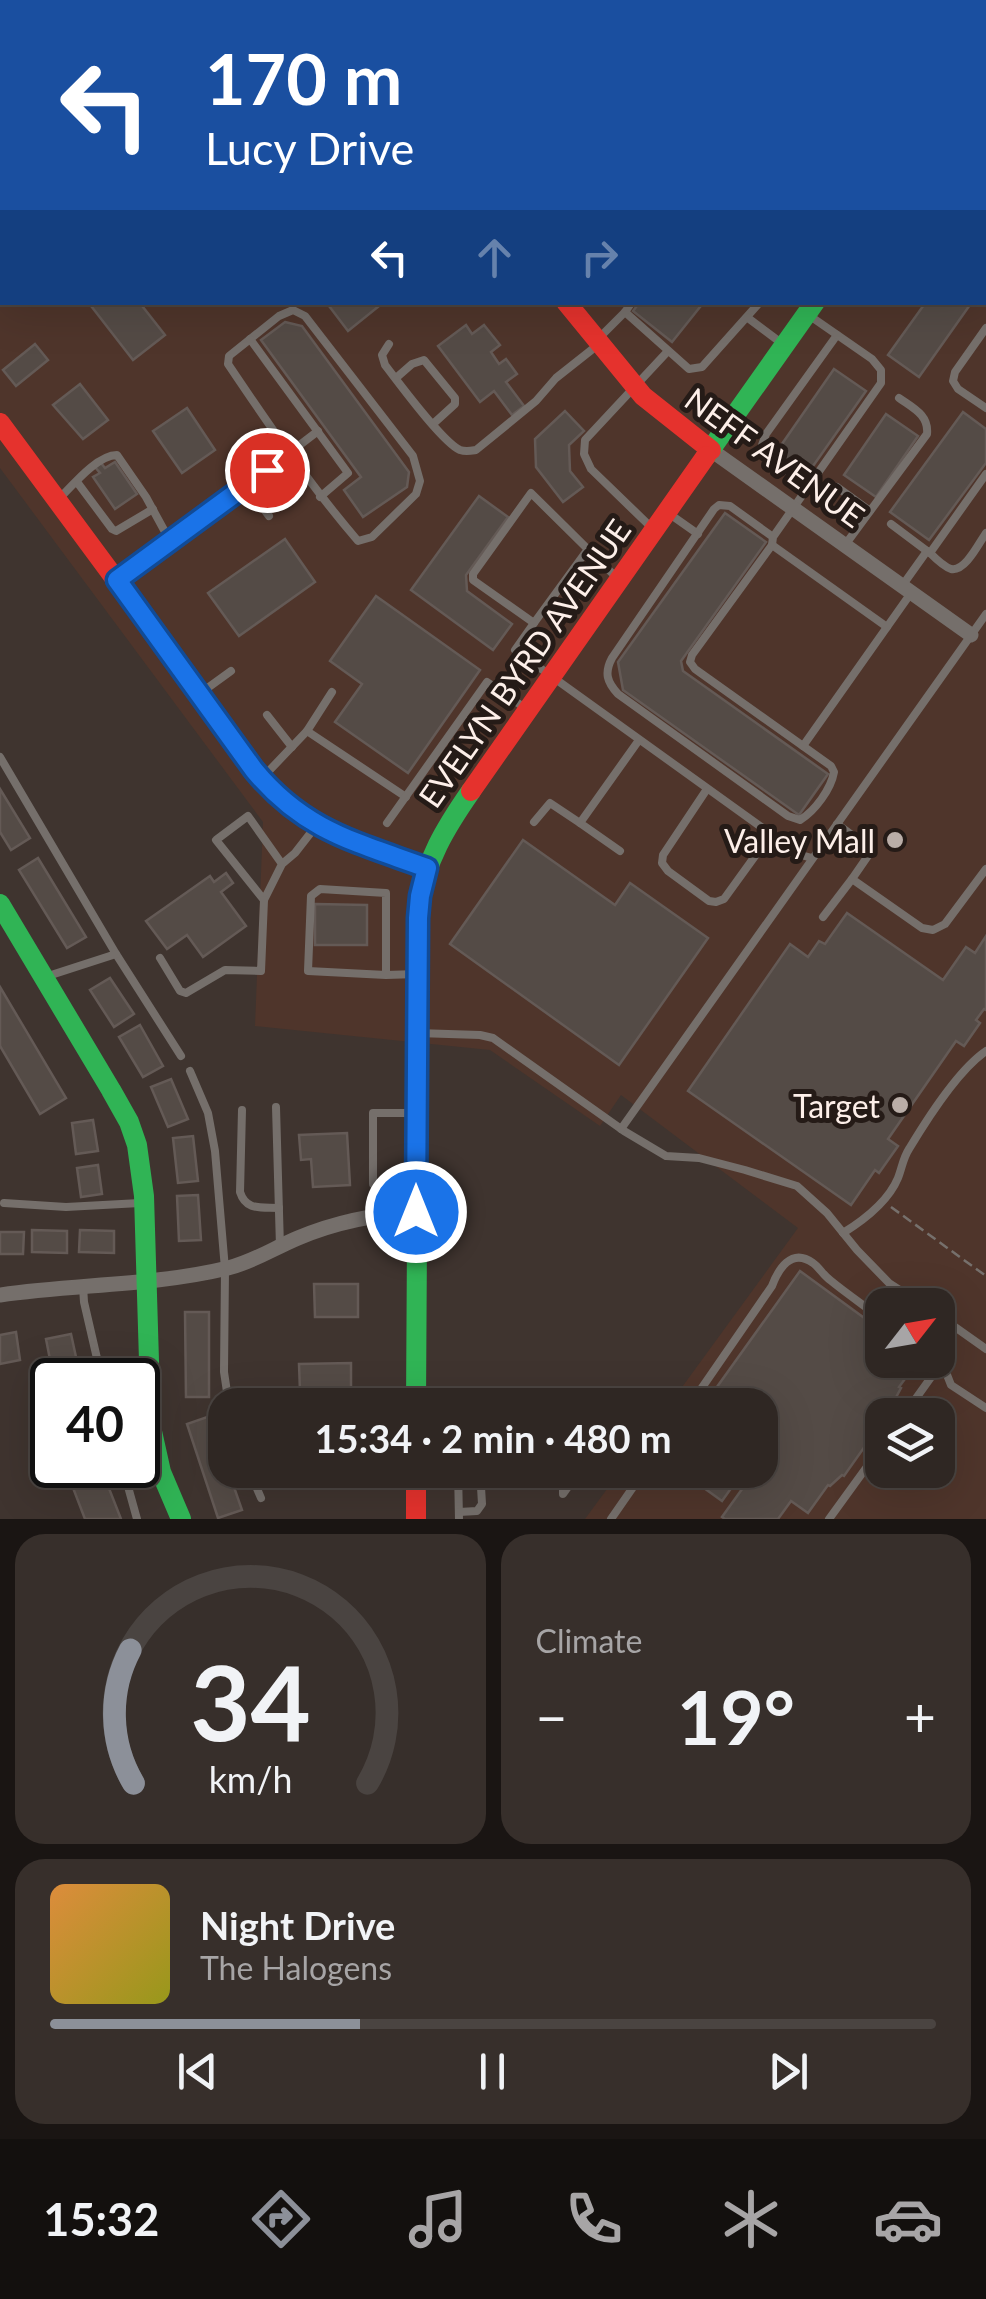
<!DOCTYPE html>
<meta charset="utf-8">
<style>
body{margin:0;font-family:Lato,sans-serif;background:#372f2b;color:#f1f3f6;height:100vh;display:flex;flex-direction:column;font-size:38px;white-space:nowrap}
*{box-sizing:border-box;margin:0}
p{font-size:32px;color:#a7a5a6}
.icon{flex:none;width:55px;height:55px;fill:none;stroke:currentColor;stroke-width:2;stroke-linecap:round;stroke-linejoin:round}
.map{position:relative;height:1519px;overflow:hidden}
.panel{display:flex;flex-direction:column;gap:15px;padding:15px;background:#1a1513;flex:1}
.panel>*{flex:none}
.guide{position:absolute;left:0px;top:0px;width:988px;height:305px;box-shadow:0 10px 40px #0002,0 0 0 2px #4a4441;background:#1a4fa0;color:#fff;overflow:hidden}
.needle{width:65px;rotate:59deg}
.buttons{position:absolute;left:865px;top:1288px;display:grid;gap:20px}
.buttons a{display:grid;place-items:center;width:90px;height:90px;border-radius:20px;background:#2f2723;box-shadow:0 10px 40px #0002,0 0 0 2px #4a4441;font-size:50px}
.speed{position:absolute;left:30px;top:1358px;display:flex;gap:20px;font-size:50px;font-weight:700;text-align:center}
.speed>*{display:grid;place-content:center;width:130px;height:130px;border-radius:50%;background:#2f2723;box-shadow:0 10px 40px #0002,0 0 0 2px #4a4441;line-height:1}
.speed .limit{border:5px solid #111;border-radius:15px;background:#fff;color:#111}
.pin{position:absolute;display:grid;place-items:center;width:85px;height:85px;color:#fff;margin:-42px;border:5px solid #fff;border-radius:50%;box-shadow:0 2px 10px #0007}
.me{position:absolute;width:110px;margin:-55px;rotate:0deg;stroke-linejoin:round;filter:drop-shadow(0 0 8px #0008)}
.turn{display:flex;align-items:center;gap:35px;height:210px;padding:0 40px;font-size:45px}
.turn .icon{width:130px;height:130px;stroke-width:2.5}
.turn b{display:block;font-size:70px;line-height:85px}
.lanes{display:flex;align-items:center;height:95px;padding:0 40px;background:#0003;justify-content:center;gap:50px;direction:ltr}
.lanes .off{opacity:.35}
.big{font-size:75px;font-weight:700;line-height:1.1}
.panel .tile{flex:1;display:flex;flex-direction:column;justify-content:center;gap:15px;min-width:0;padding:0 35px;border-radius:30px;background:#372f2b}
.panel .dial{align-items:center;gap:0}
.dial svg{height:260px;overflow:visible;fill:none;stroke:#4a4441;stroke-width:7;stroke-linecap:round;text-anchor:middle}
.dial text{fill:#f1f3f6;stroke:none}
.song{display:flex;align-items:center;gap:30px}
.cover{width:120px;height:120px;border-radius:15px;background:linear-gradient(135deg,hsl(30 70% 55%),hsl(60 70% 35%))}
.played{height:10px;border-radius:5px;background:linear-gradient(90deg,#8c9099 35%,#4a4441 35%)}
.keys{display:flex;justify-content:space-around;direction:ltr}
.heat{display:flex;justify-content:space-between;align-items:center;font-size:55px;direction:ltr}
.panel .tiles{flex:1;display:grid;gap:15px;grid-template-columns:1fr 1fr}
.tile:last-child{grid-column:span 2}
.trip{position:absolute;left:208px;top:1388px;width:570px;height:100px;border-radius:30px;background:#2f2723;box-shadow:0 10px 40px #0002,0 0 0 2px #4a4441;font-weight:700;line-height:100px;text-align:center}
.menu{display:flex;height:160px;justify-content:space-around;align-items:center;background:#13100e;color:#a7a5a6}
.menu .icon{width:70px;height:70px}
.menu .selected{color:#8c9099}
.menu b{font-size:45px;color:#f1f3f6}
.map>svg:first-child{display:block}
.built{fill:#4f352b;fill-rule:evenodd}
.building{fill:#544b46;stroke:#645a56;stroke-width:2.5}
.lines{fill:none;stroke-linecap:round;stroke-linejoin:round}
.path{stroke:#76706c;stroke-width:2.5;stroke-dasharray:10 5;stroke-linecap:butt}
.lane{stroke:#756f6b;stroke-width:8}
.street{stroke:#756f6b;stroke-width:15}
.fast{stroke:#30b455;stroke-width:20}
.slow{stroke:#ff9f0a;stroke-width:20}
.jam{stroke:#e5322d;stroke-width:20}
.route-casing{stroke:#114b97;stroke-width:25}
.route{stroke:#1a73e8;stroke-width:18}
.poi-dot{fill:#baaea8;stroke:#251b17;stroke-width:4}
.labels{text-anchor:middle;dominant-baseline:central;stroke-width:10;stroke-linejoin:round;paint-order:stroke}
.street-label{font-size:32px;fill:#fdefe9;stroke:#251b17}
.poi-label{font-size:32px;fill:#fdefe9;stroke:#251b17;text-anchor:end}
</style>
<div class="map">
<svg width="986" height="1519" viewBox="0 0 986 1519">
<rect width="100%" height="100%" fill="#3f342f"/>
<path class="built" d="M 0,0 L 986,0 L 986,1519 L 585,1519 L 621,1470 L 760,1470 L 760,1405 L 669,1405 L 798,1228 L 621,1095 L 600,1126 L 490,1050 L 255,1026 L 263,822 L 0,468 ZM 2,2 L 985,2 L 985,302 L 2,302 ZM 882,1305 L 938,1305 L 938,1360 L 882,1360 ZM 882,1415 L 938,1415 L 938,1470 L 882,1470 Z"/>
<g class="building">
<path d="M 2,70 L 2,146 L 0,143 L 0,72 Z"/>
<path d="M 88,302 L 139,302 L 165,335 L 133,360 Z"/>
<path d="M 326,302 L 384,302 L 348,331 Z"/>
<path d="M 640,302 L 704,302 L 672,342 L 633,311 Z"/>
<path d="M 926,302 L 972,302 L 919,377 L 888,355 Z"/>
<path d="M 285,322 L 302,326 L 409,472 L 407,487 L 363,517 L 344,490 L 361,477 L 261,340 Z"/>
<path d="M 466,325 L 472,334 L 484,325 L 500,345 L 491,352 L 499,364 L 506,359 L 517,374 L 506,382 L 524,406 L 512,415 L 494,391 L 480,402 L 438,346 Z"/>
<path d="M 35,344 L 48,360 L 16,386 L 3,370 Z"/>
<path d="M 834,369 L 866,391 L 806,476 L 775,454 Z"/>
<path d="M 80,384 L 108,420 L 83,439 L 53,405 Z"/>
<path d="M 187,408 L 215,450 L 182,473 L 153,431 Z"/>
<path d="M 565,411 L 584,431 L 569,445 L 570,471 L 583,487 L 563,502 L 536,467 L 535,439 Z"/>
<path d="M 963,412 L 986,429 L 986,463 L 929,540 L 890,512 Z"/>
<path d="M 886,414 L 918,436 L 876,497 L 844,475 Z"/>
<path d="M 115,462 L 137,494 L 115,509 L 93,477 L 100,473 L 95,467 L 101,463 L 105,468 Z"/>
<path d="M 479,496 L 508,517 L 466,575 L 467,591 L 512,624 L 493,650 L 411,590 Z"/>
<path d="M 725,513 L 766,542 L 681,661 L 683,671 L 828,774 L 799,815 L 623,690 L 618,662 Z"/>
<path d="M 285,539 L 315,582 L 239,636 L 208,593 Z"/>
<path d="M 376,596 L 480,670 L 408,773 L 335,722 L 362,684 L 330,661 Z"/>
<path d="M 0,789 L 30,838 L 11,850 L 0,832 Z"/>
<path d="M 523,840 L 615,905 L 630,883 L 708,938 L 619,1065 L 450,944 Z"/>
<path d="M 38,858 L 86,937 L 67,948 L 19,870 Z"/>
<path d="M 226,873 L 233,883 L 221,892 L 246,926 L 203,957 L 187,935 L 167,949 L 146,921 L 210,876 L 214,882 Z"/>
<path d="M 315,904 L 367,905 L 367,945 L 315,945 Z"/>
<path d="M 847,913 L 943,980 L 966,947 L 975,953 L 986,936 L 986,1010 L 984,1009 L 976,1020 L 980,1023 L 964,1046 L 956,1041 L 888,1139 L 898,1146 L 879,1173 L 875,1170 L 851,1205 L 688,1091 L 790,944 L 808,957 L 819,941 L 825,944 Z"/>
<path d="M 110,978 L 134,1014 L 114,1027 L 90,990 Z"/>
<path d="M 0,987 L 66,1098 L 40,1114 L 0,1046 Z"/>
<path d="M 140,1025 L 163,1066 L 143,1077 L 119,1037 Z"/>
<path d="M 171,1079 L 188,1119 L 168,1127 L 151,1087 Z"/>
<path d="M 93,1120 L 98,1151 L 76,1154 L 72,1123 Z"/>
<path d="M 347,1133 L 350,1185 L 313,1187 L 311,1159 L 301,1160 L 299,1135 Z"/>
<path d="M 193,1136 L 198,1181 L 178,1183 L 173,1138 Z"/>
<path d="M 98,1165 L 102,1194 L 81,1197 L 77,1168 Z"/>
<path d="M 198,1195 L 201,1240 L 179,1241 L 177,1196 Z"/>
<path d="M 32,1230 L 67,1231 L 67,1253 L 32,1252 Z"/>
<path d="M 80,1230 L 114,1231 L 114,1253 L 79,1252 Z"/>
<path d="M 0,1232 L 24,1232 L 23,1254 L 0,1254 Z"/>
<path d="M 800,1271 L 882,1331 L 882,1360 L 919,1360 L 899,1387 L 901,1388 L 893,1403 L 895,1404 L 887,1415 L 882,1415 L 882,1422 L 844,1476 L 842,1475 L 830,1486 L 828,1485 L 808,1513 L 791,1501 L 778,1519 L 725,1519 L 722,1517 L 750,1478 L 742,1473 L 722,1501 L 679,1470 L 760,1470 L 760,1405 L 704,1405 Z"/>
<path d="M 314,1284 L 358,1284 L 358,1317 L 315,1317 Z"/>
<path d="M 185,1312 L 209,1312 L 209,1397 L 186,1397 Z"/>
<path d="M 16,1332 L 20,1360 L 0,1364 L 0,1335 Z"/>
<path d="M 71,1334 L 81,1380 L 54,1380 L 46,1339 Z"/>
<path d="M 351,1363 L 351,1390 L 300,1391 L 299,1364 Z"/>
<path d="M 210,1416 L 225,1461 L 225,1470 L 228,1470 L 242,1510 L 218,1518 L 187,1424 Z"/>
<path d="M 101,1468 L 121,1519 L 85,1519 L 70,1480 Z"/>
</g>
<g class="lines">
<path class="path" d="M 891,1207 L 986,1276"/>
<g class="lane">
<path d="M 600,0 L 602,2"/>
<path d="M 985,112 L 986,114"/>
<path d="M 632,302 L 625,312 L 689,369 L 702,367 L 760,302"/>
<path d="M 293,310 L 305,316 L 413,456 L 420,481 L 416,494 L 372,537 L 358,541 C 310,485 269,425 228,364 L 229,356 L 279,316 Z"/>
<path d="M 748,318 L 784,345"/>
<path d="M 986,328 L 955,372 L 953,381 L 958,389 L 986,408"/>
<path d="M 600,337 L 625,312"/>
<path d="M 250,339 L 348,473 L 320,497"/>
<path d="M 389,344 L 382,355 L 385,365 C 399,383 442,442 460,450 C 466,452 470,451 476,450 L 536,401 L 556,378 L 599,344"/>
<path d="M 396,378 L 412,364 L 424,360 L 455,398 L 455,404 L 433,424"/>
<path d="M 288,454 L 318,431"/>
<path d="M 77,482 L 112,529 L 116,531 L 153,509"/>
<path d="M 246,485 L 269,516"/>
<path d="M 808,487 L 765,454 L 762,445 L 766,434 L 837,335"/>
<path d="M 837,487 L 870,511"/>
<path d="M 58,500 C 72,486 97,455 117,455 L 146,497 L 170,541"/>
<path d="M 671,515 L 698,534"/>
<path d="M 891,524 L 927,551"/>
<path d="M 654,530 L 591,469 L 584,454 L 585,440 L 668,351"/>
<path d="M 773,537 L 772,545 L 692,655 L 690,662 L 695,669 L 831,766 L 834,772 C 831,789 815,811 800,820 L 788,816 L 618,694 C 607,682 604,673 612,658 L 714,509 L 719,505 L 730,506 L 773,537 L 881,383 L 881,370 L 872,359 L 810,316"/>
<path d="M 772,545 L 887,627"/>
<path d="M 845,545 L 927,434 C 929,415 913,408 899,398"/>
<path d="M 588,549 L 534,623 L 473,580 L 473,574 L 531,493 L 619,580"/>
<path d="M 930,553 C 935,558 945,567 951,569 C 965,572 979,543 986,533"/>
<path d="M 902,586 L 927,551 L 930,553 L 986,474"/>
<path d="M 534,623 L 515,650 L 771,834 L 801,855 L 812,858"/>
<path d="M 202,692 L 231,671"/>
<path d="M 332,692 L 307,731 L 406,797"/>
<path d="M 267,715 L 292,747"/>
<path d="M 803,746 L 911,593"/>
<path d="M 0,757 L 116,954 L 181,1056"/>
<path d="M 265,775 L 307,731"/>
<path d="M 707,789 L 663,855 L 662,863 L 668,871 L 709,901 L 716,902 L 724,899 L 771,834"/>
<path d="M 534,822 L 550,803 L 580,823"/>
<path d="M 387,823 L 487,682 L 528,710"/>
<path d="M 837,824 L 872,850 L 852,879 L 922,928 L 933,930 L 945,924 L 986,869"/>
<path d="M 620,851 L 580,823 L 639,740"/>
<path d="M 282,864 L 264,900 L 216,840 L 248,816 L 282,864 L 295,853 L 316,826"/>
<path d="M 823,917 L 852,879"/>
<path d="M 160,958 L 180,991 L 186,993 L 225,970 L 261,971 L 264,900"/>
<path d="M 386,975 L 386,893 L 320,889 L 311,896 L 308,971 L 386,975 L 417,974"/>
<path d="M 48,976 L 116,954"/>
<path d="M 417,1033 L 480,1035 L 493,1038 L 624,1131 L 666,1156 L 699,1158 L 745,1170 L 797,1186 L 827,1213 L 857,1250 L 889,1283 L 923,1305"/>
<path d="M 190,1071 L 208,1113 L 215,1151 L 225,1269 L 224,1372 L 229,1405"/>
<path d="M 276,1107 L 280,1247"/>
<path d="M 242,1110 L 240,1192 C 246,1211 261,1207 279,1208"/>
<path d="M 621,1129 L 986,614"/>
<path d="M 373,1184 L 373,1113 L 417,1113"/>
<path d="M 4,1203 L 66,1207 L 140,1203"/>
<path d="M 843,1233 C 864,1220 888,1202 898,1178 C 902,1168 903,1158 909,1149 C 927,1119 958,1070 986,1051"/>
<path d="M 83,1286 L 84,1302 L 102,1380"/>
<path d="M 938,1315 L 986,1349"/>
<path d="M 938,1359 L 942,1362 L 951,1385 L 986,1408"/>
<path d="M 536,1405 L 628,1403 L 627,1405"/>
<path d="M 690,1405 L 772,1286 C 778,1270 791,1247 813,1263 C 819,1267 823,1275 830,1280 C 847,1294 865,1306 882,1319"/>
<path d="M 904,1415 L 942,1362"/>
<path d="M 122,1465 L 137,1519"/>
<path d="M 249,1470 L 261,1498"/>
<path d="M 458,1470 L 459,1519"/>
<path d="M 480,1470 L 480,1479"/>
<path d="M 563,1470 L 563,1494 L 580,1470"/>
<path d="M 459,1512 L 477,1511 L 482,1504 L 481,1487"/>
<path d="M 611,1519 L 645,1470"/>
<path d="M 829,1519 L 882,1446"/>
</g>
<g class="street">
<path d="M 711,450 L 971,635"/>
<path d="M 117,580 L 288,454"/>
<path d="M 0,1295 C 76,1284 153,1286 228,1268 C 253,1262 274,1248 298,1238 C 336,1222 375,1214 417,1212"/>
</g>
<g class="fast">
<path d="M 706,456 L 815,302"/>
<path d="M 0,904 L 111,1090 L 129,1122 L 137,1145 L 144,1196 L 151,1427 L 161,1472 L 181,1519"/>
<path d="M 416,1405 L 419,905 C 425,861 446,827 471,791"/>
</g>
<path class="slow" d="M 985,89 L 986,88"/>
<g class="jam">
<path d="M 333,2 L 336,0"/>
<path d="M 0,268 L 2,266"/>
<path d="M 566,302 L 643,396 L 711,450"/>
<path d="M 0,423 L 269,787 C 317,831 367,847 427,868"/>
<path d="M 471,791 L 706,456"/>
<path d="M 416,1470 L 416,1519"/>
</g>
</g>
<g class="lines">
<g class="route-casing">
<path id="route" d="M 267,470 L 117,580 L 254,770 C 304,831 356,842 427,868 L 420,896 L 418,918 L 416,1212"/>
</g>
<use href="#route" class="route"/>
</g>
<g class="poi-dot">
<circle cx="895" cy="840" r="10"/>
<circle cx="900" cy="1105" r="10"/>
</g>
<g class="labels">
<g class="street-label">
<text transform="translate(775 457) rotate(36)">NEFF AVENUE</text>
<text transform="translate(524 663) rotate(-55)">EVELYN BYRD AVENUE</text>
</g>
<g class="poi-label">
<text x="875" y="840">Valley Mall</text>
<text x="880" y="1105">Target</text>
</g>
</g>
</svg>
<div class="buttons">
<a><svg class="needle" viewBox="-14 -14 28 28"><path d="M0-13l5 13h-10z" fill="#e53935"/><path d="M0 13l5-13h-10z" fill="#a7a5a6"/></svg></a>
<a><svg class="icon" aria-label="layers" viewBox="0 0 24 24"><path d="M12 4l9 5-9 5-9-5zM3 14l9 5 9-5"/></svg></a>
</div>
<div class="speed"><div class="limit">40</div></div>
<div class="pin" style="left:267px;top:470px;background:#d93025"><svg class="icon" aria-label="arrive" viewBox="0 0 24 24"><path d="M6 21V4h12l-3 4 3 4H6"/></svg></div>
<svg class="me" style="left:416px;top:1212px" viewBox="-20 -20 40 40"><circle r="17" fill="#1a73e8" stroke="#fff" stroke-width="3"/><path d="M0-11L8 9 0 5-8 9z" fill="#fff"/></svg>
<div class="trip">15:34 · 2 min · 480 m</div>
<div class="guide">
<div class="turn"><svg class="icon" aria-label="left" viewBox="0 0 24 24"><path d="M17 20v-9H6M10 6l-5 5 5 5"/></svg><div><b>170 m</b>Lucy Drive</div></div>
<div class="lanes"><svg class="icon" aria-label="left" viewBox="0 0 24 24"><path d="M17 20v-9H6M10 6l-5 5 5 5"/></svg><svg class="icon off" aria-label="ahead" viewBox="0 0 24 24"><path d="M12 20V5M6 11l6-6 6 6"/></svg><svg class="icon off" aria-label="right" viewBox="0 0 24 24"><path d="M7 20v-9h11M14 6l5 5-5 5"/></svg></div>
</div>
</div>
<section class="panel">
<div class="tiles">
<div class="tile dial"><svg viewBox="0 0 100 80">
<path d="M14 69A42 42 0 1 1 86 69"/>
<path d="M14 69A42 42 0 0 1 13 28" stroke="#8c9099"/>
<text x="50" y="56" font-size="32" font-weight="700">34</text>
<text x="50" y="72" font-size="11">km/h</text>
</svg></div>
<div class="tile"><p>Climate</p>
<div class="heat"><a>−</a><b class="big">19°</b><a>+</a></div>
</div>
<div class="tile">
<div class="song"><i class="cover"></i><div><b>Night Drive</b><p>The Halogens</p></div></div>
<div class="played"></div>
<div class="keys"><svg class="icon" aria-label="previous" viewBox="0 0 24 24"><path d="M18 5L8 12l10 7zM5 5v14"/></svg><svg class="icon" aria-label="pause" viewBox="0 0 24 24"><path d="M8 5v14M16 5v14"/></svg><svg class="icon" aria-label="next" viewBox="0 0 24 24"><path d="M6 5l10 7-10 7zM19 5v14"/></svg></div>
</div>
</div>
</section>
<nav class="menu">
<b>15:32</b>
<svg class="icon selected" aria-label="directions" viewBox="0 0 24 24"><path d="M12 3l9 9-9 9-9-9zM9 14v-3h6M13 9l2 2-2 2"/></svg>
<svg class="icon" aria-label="music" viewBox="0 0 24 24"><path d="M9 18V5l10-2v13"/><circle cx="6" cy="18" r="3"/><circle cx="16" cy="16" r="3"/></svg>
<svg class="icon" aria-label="phone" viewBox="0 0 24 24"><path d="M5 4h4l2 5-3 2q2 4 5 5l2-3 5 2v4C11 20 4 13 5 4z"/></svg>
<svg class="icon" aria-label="climate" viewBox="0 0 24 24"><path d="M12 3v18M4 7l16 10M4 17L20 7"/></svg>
<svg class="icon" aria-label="car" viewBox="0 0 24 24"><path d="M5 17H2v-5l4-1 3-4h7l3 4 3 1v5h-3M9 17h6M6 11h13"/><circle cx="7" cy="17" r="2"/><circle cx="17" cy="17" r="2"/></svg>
</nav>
